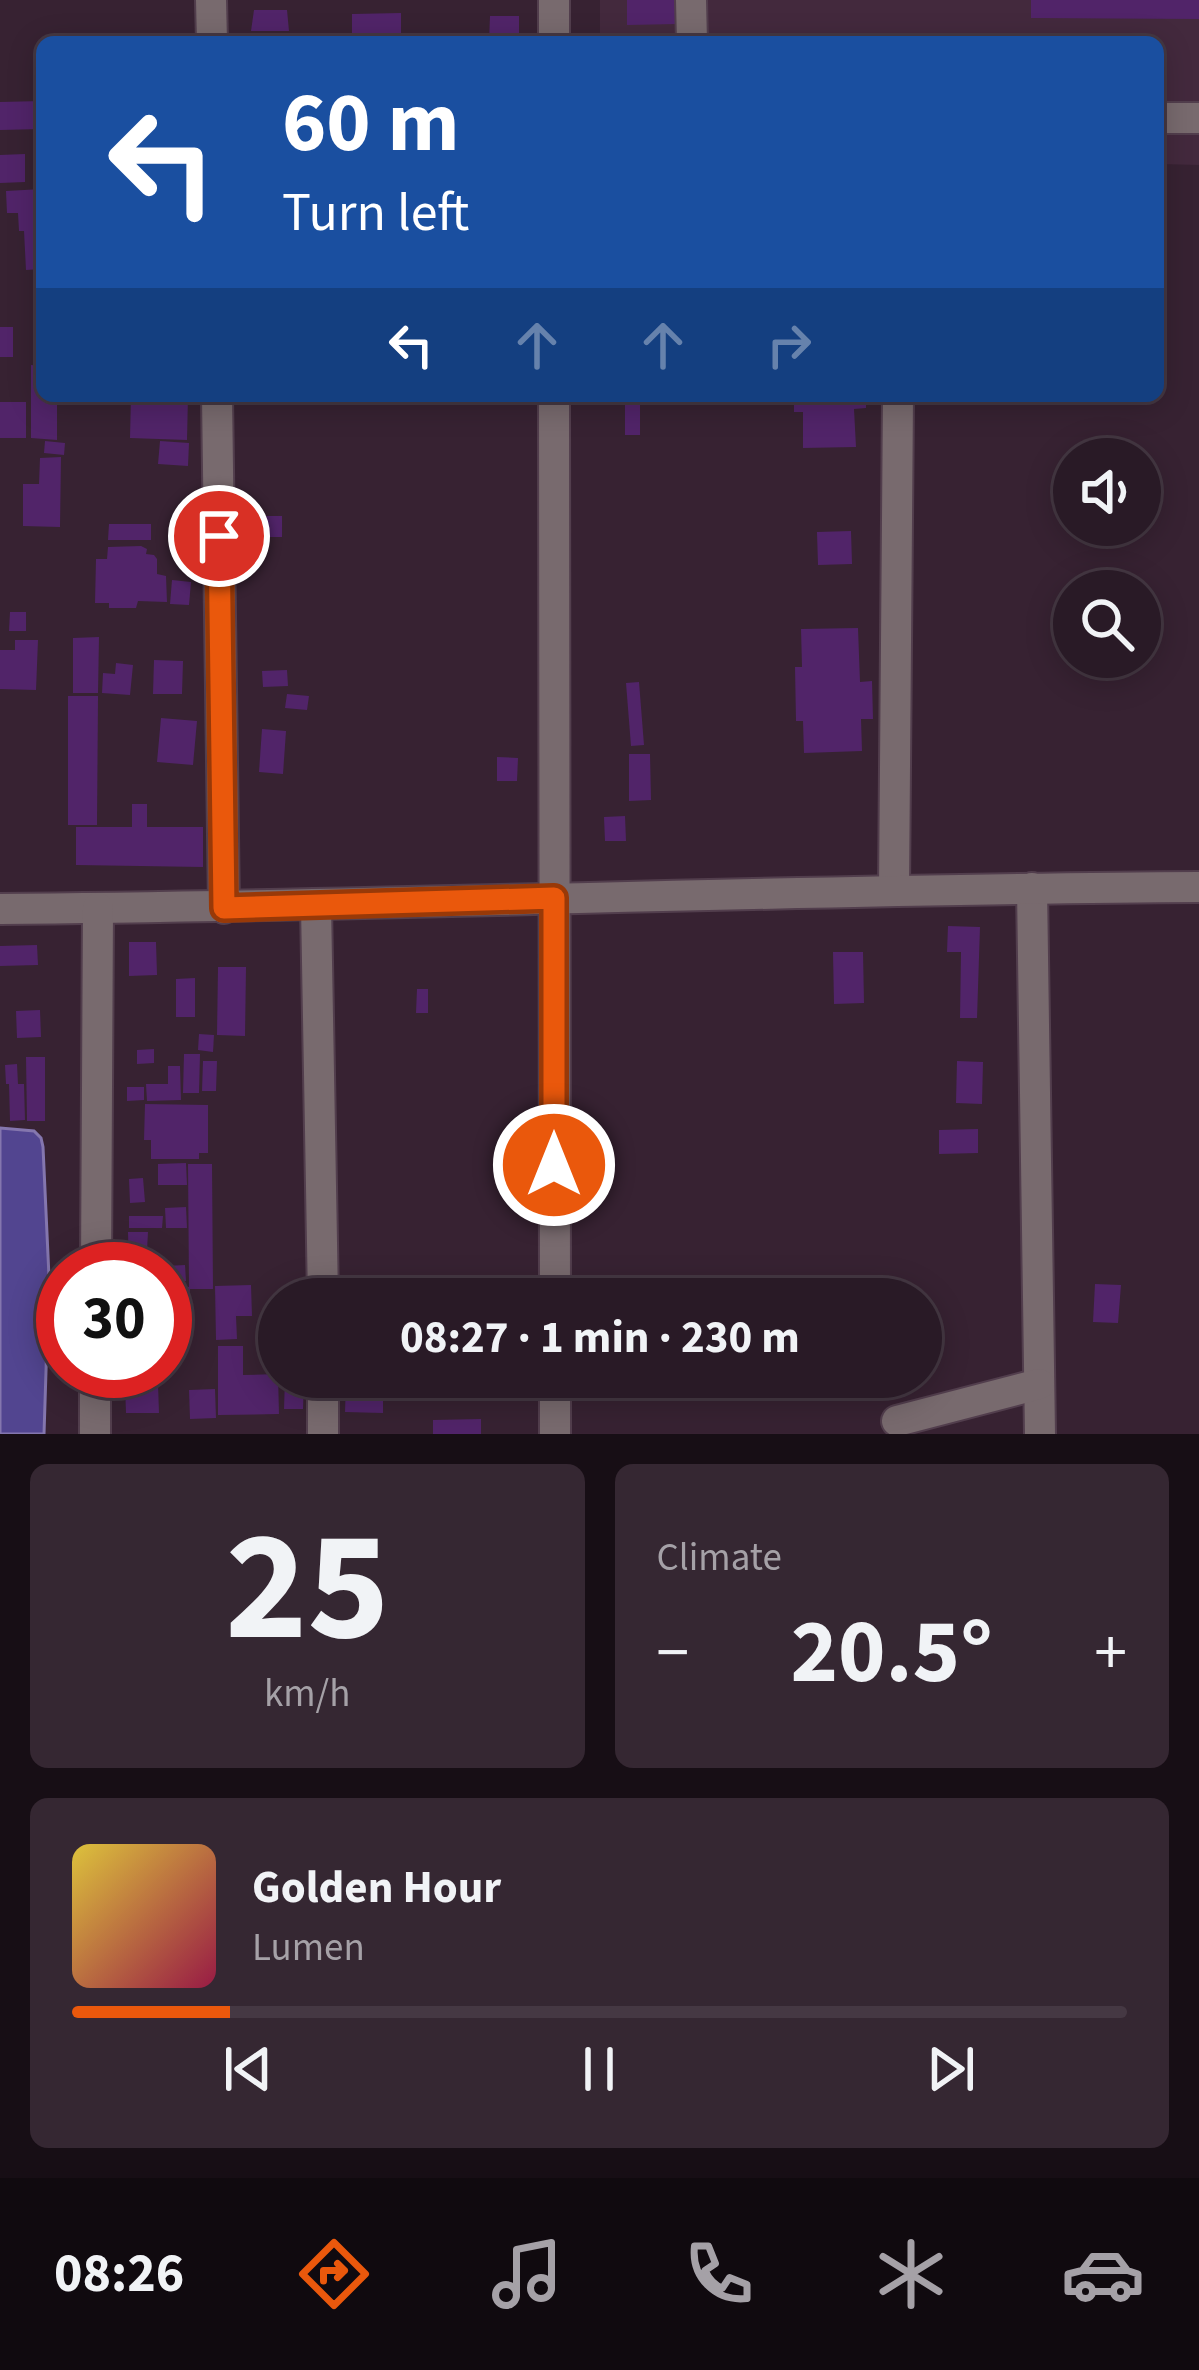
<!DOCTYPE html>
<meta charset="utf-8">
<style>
body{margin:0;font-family:"Source Sans 3",sans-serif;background:#352732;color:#f1f3f6;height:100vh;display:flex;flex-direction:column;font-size:45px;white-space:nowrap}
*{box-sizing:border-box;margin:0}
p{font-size:39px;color:#a5a1a7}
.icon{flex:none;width:66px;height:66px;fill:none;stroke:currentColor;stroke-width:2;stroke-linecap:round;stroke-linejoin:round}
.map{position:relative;height:1434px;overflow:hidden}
.sheet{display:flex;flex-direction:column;gap:30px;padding:30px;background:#170e15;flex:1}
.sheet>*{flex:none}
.hud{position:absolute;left:36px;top:36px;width:1128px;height:366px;border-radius:18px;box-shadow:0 6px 30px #0003,0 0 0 3px #453843;background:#1a4fa0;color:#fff;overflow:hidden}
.fabs{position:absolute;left:1053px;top:438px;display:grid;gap:24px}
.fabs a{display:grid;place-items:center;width:108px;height:108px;border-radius:50%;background:#291a26;box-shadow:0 6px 30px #0003,0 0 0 3px #453843;font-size:60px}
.speed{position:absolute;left:36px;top:1242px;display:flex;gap:24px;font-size:60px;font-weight:700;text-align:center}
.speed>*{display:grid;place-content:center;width:156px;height:156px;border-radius:50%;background:#291a26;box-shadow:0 6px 30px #0003,0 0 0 3px #453843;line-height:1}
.speed .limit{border:18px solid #d22;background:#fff;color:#111}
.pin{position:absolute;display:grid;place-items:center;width:102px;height:102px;color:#fff;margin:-51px;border:6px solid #fff;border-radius:50%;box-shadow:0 3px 12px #0007}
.me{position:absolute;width:132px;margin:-66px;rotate:0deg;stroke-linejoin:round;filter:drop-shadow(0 0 9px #0008)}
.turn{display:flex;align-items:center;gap:42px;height:252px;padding:0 48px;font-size:54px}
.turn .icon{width:156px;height:156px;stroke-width:2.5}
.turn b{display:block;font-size:84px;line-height:102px}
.lanes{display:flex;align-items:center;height:114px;padding:0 48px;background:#0003;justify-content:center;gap:60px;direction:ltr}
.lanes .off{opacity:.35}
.big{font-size:90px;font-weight:700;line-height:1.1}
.sheet .tile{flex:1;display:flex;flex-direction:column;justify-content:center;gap:18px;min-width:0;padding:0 42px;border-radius:18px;background:#352732}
.sheet .dial{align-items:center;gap:0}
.dial b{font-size:156px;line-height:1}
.song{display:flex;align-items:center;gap:36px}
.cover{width:144px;height:144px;border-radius:18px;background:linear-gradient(135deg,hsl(50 70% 55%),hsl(340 70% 35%))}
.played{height:12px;border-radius:6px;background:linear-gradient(90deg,#ea580c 15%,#453843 15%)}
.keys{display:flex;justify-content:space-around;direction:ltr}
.heat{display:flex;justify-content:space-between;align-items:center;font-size:66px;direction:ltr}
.sheet .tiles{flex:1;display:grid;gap:30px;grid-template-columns:1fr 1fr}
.tile:last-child{grid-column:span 2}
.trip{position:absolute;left:258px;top:1278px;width:684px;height:120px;border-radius:60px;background:#291a26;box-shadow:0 6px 30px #0003,0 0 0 3px #453843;font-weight:700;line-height:120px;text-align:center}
.tabs{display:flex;height:192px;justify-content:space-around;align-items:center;background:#100a0f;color:#a5a1a7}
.tabs .icon{width:84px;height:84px}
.tabs .current{color:#ea580c}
.tabs b{font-size:54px;color:#f1f3f6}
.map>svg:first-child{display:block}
.built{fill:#43293d}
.water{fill:#524590;stroke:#8476ae;stroke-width:3}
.building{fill:#512469}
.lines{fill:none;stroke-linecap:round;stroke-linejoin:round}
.minor-casing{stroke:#523e4d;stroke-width:34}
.minor{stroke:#786a6e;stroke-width:30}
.route-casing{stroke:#983908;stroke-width:30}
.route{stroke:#ea580c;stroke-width:21}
</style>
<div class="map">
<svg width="1199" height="1434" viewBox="0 0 1199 1434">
<rect width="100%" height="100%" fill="#372232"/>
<path class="built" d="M 600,0 L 1199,0 L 1199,165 L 1158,164 L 1158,42 L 600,42 Z"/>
<path class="water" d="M 0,1128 L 34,1131 L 41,1138 L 43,1147 L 49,1277 L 44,1434 L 0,1434 Z"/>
<g class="building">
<path d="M 627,0 L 678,0 L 678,24 L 627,25 Z"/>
<path d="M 1031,0 L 1199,0 L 1199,19 L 1031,18 Z"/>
<path d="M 254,10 L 287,10 L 289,31 L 251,31 Z"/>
<path d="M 401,13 L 401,36 L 413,36 L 413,42 L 380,42 L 380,37 L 352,37 L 352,14 Z"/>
<path d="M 490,16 L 519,16 L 519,42 L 489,42 Z"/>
<path d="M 42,101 L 42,129 L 0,130 L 0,102 Z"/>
<path d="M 25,154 L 25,182 L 0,183 L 0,155 Z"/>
<path d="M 42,189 L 42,269 L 26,270 L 24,231 L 19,231 L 18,213 L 7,213 L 6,191 Z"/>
<rect x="0" y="327" width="13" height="30"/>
<path d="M 31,365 L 42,366 L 42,396 L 57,396 L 57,440 L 31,438 Z"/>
<path d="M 131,396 L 188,396 L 187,440 L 130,438 Z"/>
<rect x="625" y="396" width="15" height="39"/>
<path d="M 794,396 L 866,396 L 866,408 L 854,409 L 856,447 L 803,448 L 803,412 L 794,412 Z"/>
<rect x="0" y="402" width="26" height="36"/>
<path d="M 45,441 L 65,443 L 64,455 L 44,453 Z"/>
<path d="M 160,441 L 189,443 L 188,466 L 158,464 Z"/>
<path d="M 61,457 L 60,527 L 23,526 L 23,484 L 39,484 L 40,458 Z"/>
<rect x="262" y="516" width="20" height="21"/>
<path d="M 109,524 L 151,524 L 151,540 L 108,540 Z"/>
<path d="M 851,531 L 852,564 L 818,565 L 817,532 Z"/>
<path d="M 141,546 L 147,549 L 146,554 L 154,555 L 157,559 L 157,574 L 166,576 L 167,602 L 138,601 L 136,608 L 109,608 L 109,603 L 95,603 L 96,559 L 107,559 L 108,547 Z"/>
<path d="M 172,580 L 191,582 L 189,605 L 170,604 Z"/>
<path d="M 10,612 L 26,612 L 26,631 L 9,631 Z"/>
<path d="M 858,628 L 860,682 L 872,681 L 873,719 L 861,719 L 862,751 L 804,753 L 803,721 L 796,721 L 795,667 L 802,667 L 801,629 Z"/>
<path d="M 99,637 L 98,693 L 73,693 L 73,638 Z"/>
<path d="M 15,640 L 38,640 L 36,690 L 0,689 L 0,650 L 15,650 Z"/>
<path d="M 154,660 L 183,661 L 182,694 L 153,694 Z"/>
<path d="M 116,663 L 133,665 L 130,695 L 102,693 L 103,673 L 115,674 Z"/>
<path d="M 287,670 L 288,686 L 263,687 L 262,671 Z"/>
<path d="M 639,682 L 644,745 L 631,746 L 626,683 Z"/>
<path d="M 287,694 L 309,696 L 307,710 L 285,708 Z"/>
<path d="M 68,696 L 98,696 L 97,825 L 68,825 Z"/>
<path d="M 161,718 L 197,721 L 193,765 L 157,762 Z"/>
<path d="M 262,729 L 286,731 L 283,774 L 259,772 Z"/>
<path d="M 629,754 L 650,754 L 651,800 L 629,801 Z"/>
<path d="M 497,757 L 518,758 L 517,781 L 497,781 Z"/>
<path d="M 132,804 L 147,804 L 147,827 L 203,827 L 203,867 L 76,865 L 76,827 L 132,827 Z"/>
<path d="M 625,816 L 626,841 L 605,841 L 604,817 Z"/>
<path d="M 948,926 L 980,927 L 977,1018 L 960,1018 L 961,952 L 947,952 Z"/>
<path d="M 129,942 L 156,942 L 157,975 L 129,976 Z"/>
<path d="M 37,945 L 38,965 L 0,966 L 0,946 Z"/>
<path d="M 833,952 L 863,952 L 864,1003 L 834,1004 Z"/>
<path d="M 218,967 L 246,967 L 245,1036 L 217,1035 Z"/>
<path d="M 195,978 L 195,1017 L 176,1017 L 176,979 Z"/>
<path d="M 417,989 L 428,989 L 428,1013 L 416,1013 Z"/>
<path d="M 40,1010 L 41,1037 L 17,1038 L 16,1011 Z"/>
<path d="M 199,1034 L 214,1035 L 213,1052 L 198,1050 Z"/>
<path d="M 154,1049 L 154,1063 L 137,1064 L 137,1050 Z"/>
<path d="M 184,1054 L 200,1054 L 199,1093 L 183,1093 Z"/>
<path d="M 26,1057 L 45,1057 L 45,1121 L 27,1121 Z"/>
<path d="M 203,1061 L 217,1061 L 216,1091 L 202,1091 Z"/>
<path d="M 957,1061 L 983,1062 L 982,1104 L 956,1103 Z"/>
<path d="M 17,1064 L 18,1084 L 24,1084 L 25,1120 L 10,1121 L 9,1084 L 6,1084 L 5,1065 Z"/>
<path d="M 168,1066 L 180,1066 L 181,1100 L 147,1101 L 146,1084 L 168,1084 Z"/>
<path d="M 127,1087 L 144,1087 L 144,1100 L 127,1101 Z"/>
<path d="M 145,1104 L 208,1105 L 208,1153 L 199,1153 L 199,1159 L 151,1159 L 151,1140 L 144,1140 Z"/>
<path d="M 978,1129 L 978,1153 L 939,1154 L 939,1130 Z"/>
<path d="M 186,1163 L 187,1185 L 158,1185 L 158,1164 Z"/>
<path d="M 188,1164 L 212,1164 L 213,1289 L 190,1289 L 189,1298 L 181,1298 L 181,1286 L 189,1287 Z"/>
<path d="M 143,1178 L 145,1202 L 130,1203 L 129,1179 Z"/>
<path d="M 186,1207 L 187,1228 L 166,1228 L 165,1208 Z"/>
<path d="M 129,1216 L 163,1216 L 162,1228 L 129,1228 Z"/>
<path d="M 128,1232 L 148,1232 L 146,1269 L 129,1269 Z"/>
<path d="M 185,1265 L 186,1281 L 165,1283 L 165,1266 Z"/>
<path d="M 1095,1284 L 1121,1285 L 1118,1323 L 1093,1322 Z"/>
<path d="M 251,1285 L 252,1316 L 236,1316 L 237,1339 L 216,1340 L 215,1286 Z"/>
<rect x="165" y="1287" width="14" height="17"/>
<path d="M 218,1346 L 243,1346 L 243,1375 L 278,1374 L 279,1414 L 218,1415 Z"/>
<path d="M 128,1371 L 160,1371 L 160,1381 L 128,1382 Z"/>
<path d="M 285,1377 L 304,1377 L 303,1409 L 284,1409 Z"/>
<path d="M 346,1381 L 383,1382 L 383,1413 L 345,1412 Z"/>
<path d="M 158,1384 L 159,1413 L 126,1413 L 125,1385 Z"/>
<path d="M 215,1389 L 216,1418 L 190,1419 L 189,1390 Z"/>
<path d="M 481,1419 L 481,1434 L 433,1434 L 433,1420 Z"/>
</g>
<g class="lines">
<g class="minor-casing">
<g id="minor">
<path d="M 211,0 L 212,42"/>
<path d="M 691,0 L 692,42"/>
<path d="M 554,42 L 554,0"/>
<path d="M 1158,118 L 1199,118"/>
<path d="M 217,396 L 224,908"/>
<path d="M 554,396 L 555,1299"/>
<path d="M 1032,888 L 1040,1434"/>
<path d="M 894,891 L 898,396"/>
<path d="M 316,905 L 323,1299"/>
<path d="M 0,909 C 400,906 799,889 1199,887"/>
<path d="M 96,1269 L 98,908"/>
<path d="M 323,1377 L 323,1434"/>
<path d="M 555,1377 L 555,1434"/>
<path d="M 897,1421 L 1039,1384"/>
<path d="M 95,1434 L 95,1371"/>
</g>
</g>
<use href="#minor" class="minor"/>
</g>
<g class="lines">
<g class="route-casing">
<path id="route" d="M 219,536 L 224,908 L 554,898 L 554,1165"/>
</g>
<use href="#route" class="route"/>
</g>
</svg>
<div class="fabs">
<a><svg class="icon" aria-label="sound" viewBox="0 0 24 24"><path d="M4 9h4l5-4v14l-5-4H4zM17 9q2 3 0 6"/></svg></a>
<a><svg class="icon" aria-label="search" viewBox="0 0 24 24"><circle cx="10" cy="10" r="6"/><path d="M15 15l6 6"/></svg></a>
</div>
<div class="speed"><div class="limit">30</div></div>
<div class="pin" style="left:219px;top:536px;background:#d93025"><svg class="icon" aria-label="arrive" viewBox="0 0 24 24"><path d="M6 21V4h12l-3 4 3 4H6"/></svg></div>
<svg class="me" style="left:554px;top:1165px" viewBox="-20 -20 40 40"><circle r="17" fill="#ea580c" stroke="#fff" stroke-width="3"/><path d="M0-11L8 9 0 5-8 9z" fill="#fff"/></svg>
<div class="trip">08:27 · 1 min · 230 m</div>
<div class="hud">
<div class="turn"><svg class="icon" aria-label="left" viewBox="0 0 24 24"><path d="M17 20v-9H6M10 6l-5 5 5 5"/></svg><div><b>60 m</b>Turn left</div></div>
<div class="lanes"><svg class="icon" aria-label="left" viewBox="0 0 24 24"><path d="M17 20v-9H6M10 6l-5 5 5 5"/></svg><svg class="icon off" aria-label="ahead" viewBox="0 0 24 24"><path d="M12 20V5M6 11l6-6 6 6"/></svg><svg class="icon off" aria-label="ahead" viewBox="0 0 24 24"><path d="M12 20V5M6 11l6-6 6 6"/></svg><svg class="icon off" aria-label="right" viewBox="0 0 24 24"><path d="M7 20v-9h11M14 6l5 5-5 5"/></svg></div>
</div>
</div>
<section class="sheet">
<div class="tiles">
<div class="tile dial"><b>25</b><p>km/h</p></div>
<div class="tile"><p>Climate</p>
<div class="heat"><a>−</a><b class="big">20.5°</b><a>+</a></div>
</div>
<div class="tile">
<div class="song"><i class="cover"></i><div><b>Golden Hour</b><p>Lumen</p></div></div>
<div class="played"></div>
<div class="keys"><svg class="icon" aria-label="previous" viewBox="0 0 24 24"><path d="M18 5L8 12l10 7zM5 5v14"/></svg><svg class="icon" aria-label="pause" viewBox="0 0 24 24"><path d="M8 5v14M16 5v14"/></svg><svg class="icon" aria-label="next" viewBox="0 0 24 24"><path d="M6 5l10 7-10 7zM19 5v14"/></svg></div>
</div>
</div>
</section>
<nav class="tabs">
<b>08:26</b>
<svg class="icon current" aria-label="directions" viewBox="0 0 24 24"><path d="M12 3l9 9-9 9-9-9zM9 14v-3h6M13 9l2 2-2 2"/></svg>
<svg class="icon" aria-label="music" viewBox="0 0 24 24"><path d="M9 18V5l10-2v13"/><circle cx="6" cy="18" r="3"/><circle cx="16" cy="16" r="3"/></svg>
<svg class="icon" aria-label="phone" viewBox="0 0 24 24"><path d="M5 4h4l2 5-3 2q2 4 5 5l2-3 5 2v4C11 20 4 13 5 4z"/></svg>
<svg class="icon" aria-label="climate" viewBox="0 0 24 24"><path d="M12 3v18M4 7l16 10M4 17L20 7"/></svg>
<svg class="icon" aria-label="car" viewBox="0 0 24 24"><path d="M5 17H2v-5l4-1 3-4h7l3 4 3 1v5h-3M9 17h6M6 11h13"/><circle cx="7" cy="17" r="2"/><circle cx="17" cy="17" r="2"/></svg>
</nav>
